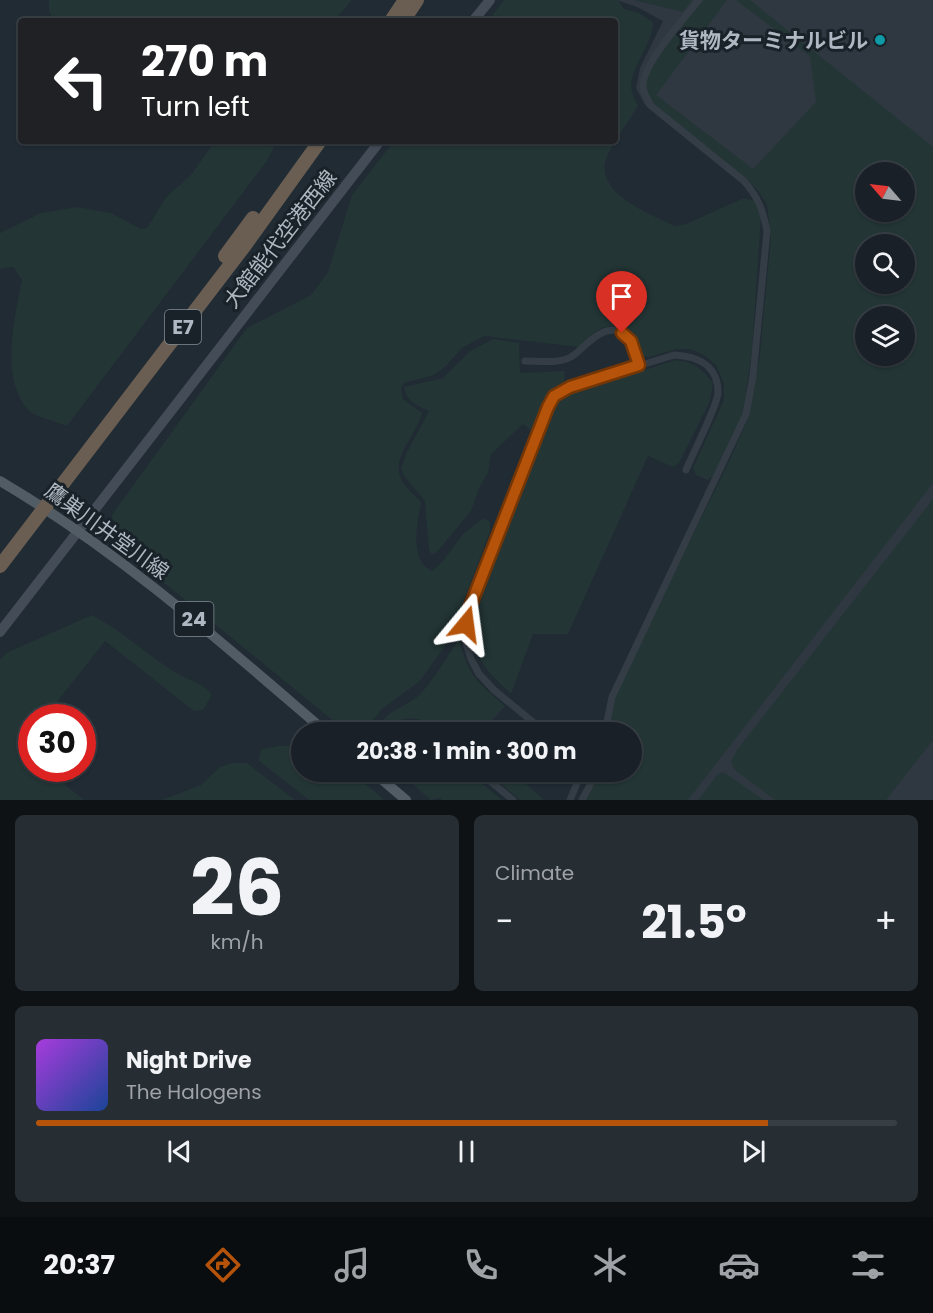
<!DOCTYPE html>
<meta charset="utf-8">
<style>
body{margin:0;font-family:Poppins,"Noto Sans JP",sans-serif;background:#262d33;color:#f1f3f6;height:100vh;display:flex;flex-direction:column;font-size:22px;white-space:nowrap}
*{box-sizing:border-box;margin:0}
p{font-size:20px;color:#9fa3a7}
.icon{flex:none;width:33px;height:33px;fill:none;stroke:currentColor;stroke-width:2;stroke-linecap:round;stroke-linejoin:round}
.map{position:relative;height:800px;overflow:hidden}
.panel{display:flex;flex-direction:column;gap:15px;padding:15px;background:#0e1215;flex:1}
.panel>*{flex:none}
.top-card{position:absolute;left:18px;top:18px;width:600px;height:126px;border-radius:6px;box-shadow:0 2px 4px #0004,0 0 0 2px #373e44;background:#202124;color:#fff;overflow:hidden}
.needle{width:39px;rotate:298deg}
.tools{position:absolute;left:855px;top:162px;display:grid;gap:12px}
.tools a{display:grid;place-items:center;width:60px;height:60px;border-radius:50%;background:#192027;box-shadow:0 2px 4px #0004,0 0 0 2px #373e44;font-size:30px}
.speed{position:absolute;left:18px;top:704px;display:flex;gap:12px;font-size:30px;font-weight:700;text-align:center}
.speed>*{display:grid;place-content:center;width:78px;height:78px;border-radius:50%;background:#192027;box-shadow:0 2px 4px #0004,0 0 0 2px #373e44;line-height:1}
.speed .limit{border:9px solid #d22;background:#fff;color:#111}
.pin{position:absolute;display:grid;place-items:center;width:51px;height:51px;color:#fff;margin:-62px -26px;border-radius:50% 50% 50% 0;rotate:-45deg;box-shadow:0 0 6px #0007}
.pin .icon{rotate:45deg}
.me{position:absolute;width:66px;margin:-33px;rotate:16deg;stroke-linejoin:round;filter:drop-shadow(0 0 4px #0008)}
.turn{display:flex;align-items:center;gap:21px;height:126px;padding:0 24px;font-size:27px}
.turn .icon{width:78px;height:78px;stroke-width:2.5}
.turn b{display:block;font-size:42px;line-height:51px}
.big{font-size:45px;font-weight:700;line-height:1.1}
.panel .tile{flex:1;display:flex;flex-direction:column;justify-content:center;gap:9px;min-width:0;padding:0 21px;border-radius:9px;background:#262d33}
.panel .dial{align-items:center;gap:0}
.dial b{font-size:78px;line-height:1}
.song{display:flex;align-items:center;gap:18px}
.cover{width:72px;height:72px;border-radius:9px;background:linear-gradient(135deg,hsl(280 70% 55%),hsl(220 70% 35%))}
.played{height:6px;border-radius:3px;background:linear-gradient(90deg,#b45309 85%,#373e44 85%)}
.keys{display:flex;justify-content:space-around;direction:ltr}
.heat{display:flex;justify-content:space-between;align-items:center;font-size:33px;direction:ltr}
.panel .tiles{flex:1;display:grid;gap:15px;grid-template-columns:1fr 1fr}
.tile:last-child{grid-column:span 2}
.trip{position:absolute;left:291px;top:722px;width:351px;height:60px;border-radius:30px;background:#192027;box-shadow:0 2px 4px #0004,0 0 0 2px #373e44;font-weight:700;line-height:60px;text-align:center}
.menu{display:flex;height:96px;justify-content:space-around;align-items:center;background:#0a0d10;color:#9fa3a7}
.menu .icon{width:42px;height:42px}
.menu .on{color:#b45309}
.menu b{font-size:27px;color:#f1f3f6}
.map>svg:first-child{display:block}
.airport{fill:#2f3841;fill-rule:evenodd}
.green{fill:#233535;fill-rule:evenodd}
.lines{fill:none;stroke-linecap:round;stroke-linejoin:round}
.street{stroke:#343d45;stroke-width:7}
.secondary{stroke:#434c57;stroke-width:10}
.primary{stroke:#525c65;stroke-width:10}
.highway{stroke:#6a5e52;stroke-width:14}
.route-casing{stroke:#753606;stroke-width:15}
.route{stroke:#b45309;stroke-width:10}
.culture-dot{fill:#0f9aa8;stroke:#1a2229;stroke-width:2}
.labels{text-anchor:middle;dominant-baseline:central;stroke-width:6;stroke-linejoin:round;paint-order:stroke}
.shield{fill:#1a2229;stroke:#828b94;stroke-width:1.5}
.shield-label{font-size:20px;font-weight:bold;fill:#afb8c2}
.poi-label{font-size:21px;font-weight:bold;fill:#afb8c2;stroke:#1a2229;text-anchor:end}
.street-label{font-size:21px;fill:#afb8c2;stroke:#1a2229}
</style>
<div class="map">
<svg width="933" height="800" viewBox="0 0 933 800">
<rect width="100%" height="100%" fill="#212b34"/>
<path class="airport" d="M 617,0 L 933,0 L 933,800 L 589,800 L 632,771 L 632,732 L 866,284 L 904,284 L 904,172 L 811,109 L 745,186 L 645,105 L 636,88 L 640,68 L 663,21 L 637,7 ZM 866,316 L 904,316 L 904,356 L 866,356 Z"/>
<g class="green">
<path d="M 49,0 L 352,0 L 334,21 L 53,21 L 49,11 Z"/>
<path d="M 504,0 L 618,0 L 624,9 L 639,13 L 653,22 C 653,45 627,71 632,92 C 633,96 636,101 638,106 C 630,119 611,146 606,159 C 595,194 651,214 675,226 L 686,224 L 744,198 L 755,201 L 761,217 L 752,350 L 743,413 L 713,476 L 708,480 L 696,475 L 693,468 L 724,400 L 724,384 L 716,365 L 704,355 L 690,349 L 676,349 L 649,357 L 643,356 C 638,350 636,342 631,336 C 612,315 593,331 579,347 L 484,336 L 462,348 L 446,366 L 434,375 L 404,383 L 401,389 L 403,399 L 422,413 C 417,436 387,460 404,484 C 409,491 416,496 421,502 C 418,523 408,559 432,571 L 443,561 L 463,534 L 483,518 L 490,522 L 490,531 L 460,611 L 455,632 L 419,682 L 383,708 L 369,725 L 367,732 L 347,732 L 113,541 L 109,524 L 114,512 L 247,328 L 311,295 L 328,272 L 352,195 L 394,141 L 615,141 L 615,21 L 488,21 Z"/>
<path d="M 633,0 L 692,0 L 683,12 Z"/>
<path d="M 703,0 L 727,0 L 656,95 L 753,169 L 816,102 L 810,56 L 736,0 L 750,0 L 933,147 L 933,483 L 688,800 L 585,800 L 594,783 L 597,771 L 632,771 L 632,732 L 608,732 L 614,701 L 639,643 L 726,468 L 747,421 L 754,389 L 760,353 L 771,237 L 767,205 L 759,192 L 746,178 L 654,104 C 651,97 645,89 646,82 C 649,63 690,17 703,0 ZM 866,172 L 904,172 L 904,212 L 866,212 ZM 866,244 L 904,244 L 904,284 L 866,284 ZM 866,316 L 904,316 L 904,356 L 866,356 Z"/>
<path d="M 215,141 L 277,141 L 266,162 L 67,426 C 58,422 35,417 28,410 C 0,378 14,320 22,280 L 13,267 L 0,269 L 0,233 L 41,213 L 77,207 L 111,213 L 141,229 L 147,228 L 166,197 L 191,175 Z"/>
<path d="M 493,339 L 519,343 L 520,373 L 565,371 L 564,384 L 571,393 L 676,360 C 696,363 700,367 713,383 L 710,401 L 679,463 L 673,467 L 648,456 L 568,634 L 533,634 L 511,694 C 480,665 471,655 474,611 L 542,439 L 523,424 L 491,454 L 488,473 L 480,486 L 471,511 L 437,552 L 431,555 L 429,549 L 425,501 L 405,477 L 401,469 L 406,454 L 429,411 C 416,405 407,402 404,387 L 443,378 L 469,352 Z"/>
<path d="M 933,499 L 933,740 L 886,800 L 775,800 L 735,770 L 731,762 L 737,750 Z"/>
<path d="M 92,615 C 121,630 145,653 173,671 C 186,680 203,682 212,695 L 203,710 L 194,711 L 105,641 L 45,717 L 32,717 L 31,734 L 20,749 L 31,759 L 32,768 L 44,768 L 84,800 L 0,800 L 0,660 L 6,653 Z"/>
<path d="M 459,639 C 469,677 476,681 505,706 L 481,732 L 440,732 C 418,713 403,716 379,730 C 382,712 405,707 417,697 C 429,687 449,654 459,639 Z"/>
<path d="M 278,746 L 301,746 L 302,771 L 351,771 L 384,800 L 309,800 L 258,760 L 262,749 Z"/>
<path d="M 232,763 L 247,763 L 295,800 L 162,800 L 201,785 L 220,767 Z"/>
<path d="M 398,771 L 467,771 L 502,800 L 442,800 L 440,798 L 431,800 Z"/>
<path d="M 486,771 L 512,771 L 544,800 L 520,800 Z"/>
<path d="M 723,772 L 764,800 L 698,800 L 717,775 Z"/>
</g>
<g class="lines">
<g class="street">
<path d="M 525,361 C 538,361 558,364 571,357 C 581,351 589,339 600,334 C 625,320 633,347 638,365"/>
<path d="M 386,732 C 401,722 417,722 431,732"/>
<path d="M 545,732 L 494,690 L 479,674 L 471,659 L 466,643 L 466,617 L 499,529 L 554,396 L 570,387 L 674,355 C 697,356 718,365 718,392 C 718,405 692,455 686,470"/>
<path d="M 605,732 L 612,697 L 746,414 L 753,376 L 767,231 C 763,210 758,197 744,181 L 650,105 C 648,100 643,93 643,87 C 641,66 685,17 699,0"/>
<path d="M 478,771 L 513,800"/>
<path d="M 570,800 L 577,783 L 578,771"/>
<path d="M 582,800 L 590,785 L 594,771"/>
</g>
<g class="secondary">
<path d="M 473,21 L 490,0"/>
<path d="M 0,632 L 380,141"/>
</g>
<g class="primary">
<path d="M 0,481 C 119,551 222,643 326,732"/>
<path d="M 372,771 L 406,800"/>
</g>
<g class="highway">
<path d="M 391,21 L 405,0"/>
<path d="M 403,21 L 417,0"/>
<path d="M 225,256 L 253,218"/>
<path d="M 0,566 L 246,244 L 320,141"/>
</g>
</g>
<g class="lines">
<g class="route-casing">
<path id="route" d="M 466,624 L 466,617 L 548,407 L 554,396 L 570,387 L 639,365 L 631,341 L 622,333"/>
</g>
<use href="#route" class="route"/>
</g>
<circle class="culture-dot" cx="880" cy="40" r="6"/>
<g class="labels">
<g class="shield">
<rect x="165" y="310" width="36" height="34" rx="4.5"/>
<rect x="174.5" y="602" width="39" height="34" rx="4.5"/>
</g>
<g class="shield-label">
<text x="183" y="327">E7</text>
<text x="194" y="619">24</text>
</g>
<g class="poi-label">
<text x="868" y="40">貨物ターミナルビル</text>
</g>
<g class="street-label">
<text transform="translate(280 239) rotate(-52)">大館能代空港西線</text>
<text transform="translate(107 531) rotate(36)">鷹巣川井堂川線</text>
</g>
</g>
</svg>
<div class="tools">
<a><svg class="needle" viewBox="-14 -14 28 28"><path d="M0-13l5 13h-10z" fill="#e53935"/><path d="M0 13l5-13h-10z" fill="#9fa3a7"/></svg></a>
<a><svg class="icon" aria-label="search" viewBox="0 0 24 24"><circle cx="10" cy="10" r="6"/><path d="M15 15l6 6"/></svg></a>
<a><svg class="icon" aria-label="layers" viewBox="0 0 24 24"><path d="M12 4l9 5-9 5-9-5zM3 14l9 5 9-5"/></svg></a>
</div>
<div class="speed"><div class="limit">30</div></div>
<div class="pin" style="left:622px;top:333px;background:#d93025"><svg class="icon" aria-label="arrive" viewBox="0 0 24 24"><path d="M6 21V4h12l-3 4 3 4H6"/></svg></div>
<svg class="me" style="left:466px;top:624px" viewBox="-20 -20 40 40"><path d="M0-17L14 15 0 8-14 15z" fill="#b45309" stroke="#fff" stroke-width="4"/></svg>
<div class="trip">20:38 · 1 min · 300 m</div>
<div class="top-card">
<div class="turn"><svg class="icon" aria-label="left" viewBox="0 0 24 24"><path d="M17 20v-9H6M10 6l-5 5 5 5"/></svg><div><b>270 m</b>Turn left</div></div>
</div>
</div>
<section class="panel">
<div class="tiles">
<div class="tile dial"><b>26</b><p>km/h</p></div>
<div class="tile"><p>Climate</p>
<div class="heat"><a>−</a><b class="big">21.5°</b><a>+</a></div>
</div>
<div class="tile">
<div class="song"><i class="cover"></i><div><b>Night Drive</b><p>The Halogens</p></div></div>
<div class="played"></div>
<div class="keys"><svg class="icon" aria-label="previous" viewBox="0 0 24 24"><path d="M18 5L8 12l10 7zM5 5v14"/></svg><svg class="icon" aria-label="pause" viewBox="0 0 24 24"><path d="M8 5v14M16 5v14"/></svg><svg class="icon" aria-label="next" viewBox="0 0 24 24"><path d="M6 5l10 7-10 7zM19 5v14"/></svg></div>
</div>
</div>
</section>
<nav class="menu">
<b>20:37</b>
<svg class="icon on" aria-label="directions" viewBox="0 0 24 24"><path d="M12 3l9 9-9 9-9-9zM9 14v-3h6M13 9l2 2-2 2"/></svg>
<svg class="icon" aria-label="music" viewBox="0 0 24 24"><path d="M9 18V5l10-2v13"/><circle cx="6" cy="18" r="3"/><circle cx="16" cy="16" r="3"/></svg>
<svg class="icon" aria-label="phone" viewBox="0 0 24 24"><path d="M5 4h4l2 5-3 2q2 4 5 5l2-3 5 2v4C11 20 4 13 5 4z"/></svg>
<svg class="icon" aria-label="climate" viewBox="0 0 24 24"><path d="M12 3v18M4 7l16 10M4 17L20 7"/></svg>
<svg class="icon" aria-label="car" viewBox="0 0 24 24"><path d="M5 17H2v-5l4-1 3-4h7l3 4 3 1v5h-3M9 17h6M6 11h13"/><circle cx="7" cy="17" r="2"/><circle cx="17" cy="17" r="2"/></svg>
<svg class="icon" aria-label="filters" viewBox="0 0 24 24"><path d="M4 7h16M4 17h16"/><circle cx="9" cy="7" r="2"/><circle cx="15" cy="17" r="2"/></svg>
</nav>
